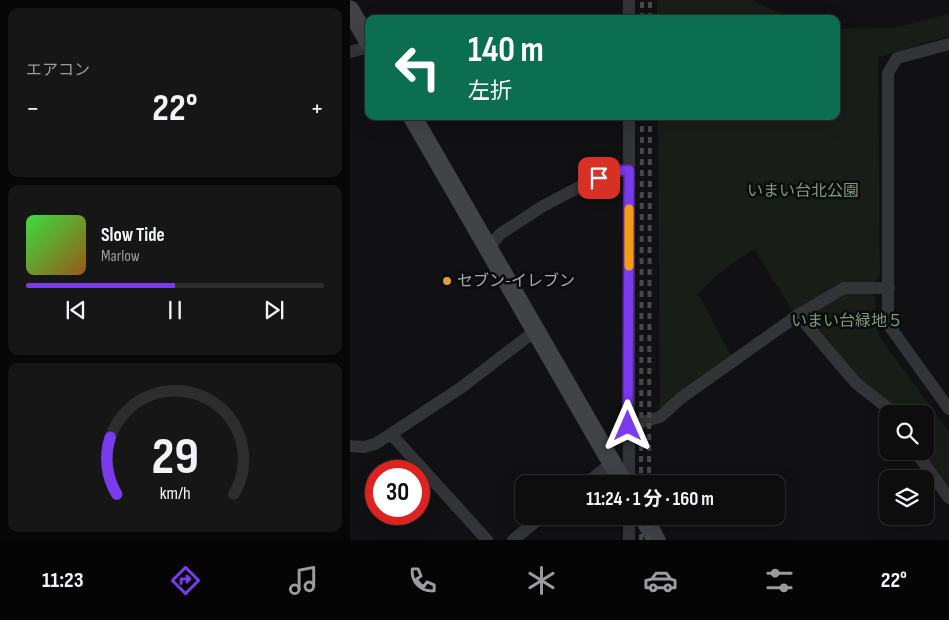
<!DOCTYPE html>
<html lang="ja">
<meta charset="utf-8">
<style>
body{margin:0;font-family:"Sofia Sans Condensed","Noto Sans JP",sans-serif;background:#161617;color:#f1f3f6;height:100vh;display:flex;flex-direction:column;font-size:19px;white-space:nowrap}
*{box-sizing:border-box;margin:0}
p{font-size:16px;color:#9a9c9e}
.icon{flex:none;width:28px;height:28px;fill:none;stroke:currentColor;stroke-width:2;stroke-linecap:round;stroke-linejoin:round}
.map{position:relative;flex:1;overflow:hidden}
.drawer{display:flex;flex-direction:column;gap:8px;padding:8px;background:#070708;width:350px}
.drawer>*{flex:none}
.banner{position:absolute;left:15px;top:15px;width:475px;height:105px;border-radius:10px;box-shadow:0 5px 20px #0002,0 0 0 1px #2d2d2e;background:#0b6e4f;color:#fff;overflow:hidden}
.tools{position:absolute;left:529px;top:405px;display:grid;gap:10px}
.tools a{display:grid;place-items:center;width:55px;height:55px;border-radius:10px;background:#0d0d0e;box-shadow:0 5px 20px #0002,0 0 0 1px #2d2d2e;font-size:25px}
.speed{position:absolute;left:15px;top:460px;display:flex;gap:10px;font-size:25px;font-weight:700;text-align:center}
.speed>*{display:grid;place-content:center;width:65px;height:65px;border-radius:50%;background:#0d0d0e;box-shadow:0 5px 20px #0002,0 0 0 1px #2d2d2e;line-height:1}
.speed .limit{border:8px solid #d22;background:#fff;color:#111}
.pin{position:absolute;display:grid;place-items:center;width:42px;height:42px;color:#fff;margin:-21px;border-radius:10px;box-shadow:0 2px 8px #0006}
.me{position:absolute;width:55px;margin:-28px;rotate:0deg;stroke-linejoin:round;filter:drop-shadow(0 0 4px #0008)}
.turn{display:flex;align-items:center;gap:18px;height:105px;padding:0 20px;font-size:22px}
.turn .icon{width:65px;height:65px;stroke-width:2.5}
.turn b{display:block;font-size:35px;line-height:42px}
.big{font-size:38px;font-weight:700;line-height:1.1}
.drawer .tile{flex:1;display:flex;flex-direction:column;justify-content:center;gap:8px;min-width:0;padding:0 18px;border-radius:10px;background:#161617}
.drawer .dial{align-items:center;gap:0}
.dial svg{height:130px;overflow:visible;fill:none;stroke:#2d2d2e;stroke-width:7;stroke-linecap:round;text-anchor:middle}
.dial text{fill:#f1f3f6;stroke:none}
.song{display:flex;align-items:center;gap:15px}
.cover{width:60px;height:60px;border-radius:8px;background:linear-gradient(135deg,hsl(120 70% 55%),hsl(30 70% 35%))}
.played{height:5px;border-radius:2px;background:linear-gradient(90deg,#7c3aed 50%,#2d2d2e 50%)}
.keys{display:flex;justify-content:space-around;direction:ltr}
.heat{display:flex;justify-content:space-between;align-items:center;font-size:28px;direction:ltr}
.trip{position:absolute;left:165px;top:475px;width:270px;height:50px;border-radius:10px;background:#0d0d0e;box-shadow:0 5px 20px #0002,0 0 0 1px #2d2d2e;font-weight:700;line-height:50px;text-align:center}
.tab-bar{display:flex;height:80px;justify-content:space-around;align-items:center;background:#050506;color:#9a9c9e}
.tab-bar .icon{width:35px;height:35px}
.tab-bar .selected{color:#7c3aed}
.tab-bar b{font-size:22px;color:#f1f3f6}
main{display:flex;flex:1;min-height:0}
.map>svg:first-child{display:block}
.green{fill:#181d18}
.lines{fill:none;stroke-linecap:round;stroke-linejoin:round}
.street{stroke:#333437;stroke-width:12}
.secondary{stroke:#414347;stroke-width:19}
.rail{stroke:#46484c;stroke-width:4;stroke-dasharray:6 5;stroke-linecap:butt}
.route-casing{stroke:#51269a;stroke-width:12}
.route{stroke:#7c3aed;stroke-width:9}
.slow{stroke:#f59e0b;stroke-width:9}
.poi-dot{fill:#e29d3a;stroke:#0c0c0e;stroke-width:2}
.labels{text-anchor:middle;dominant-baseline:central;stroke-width:5;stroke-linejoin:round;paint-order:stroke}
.park-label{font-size:16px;fill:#7c9c7c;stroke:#0c0c0e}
.poi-label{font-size:16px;fill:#a4a9b2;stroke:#0c0c0e;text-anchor:start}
</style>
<main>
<section class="drawer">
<div class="tile"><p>エアコン</p>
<div class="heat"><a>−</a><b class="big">22°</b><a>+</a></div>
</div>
<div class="tile">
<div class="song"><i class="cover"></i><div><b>Slow Tide</b><p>Marlow</p></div></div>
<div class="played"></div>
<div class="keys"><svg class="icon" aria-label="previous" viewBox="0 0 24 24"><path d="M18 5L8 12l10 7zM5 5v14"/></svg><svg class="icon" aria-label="pause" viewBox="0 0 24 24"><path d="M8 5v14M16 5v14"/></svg><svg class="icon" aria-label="next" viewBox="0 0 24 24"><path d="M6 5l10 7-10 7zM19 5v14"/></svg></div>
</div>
<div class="tile dial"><svg viewBox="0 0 100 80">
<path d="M14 69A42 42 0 1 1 86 69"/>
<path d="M14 69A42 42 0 0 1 10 34" stroke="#7c3aed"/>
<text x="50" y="56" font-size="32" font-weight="700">29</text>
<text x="50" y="72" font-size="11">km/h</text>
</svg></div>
</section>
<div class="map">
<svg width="599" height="540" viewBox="0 0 599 540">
<rect width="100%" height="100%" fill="#111113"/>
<g class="green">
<path d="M 307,0 L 401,0 L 443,19 L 307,19 Z"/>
<path d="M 599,14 L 599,36 L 528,57 L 530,276 L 523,283 L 444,313 L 404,249 L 369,273 L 348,294 L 382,357 L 310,415 L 308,116 L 486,116 L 486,29 L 544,28 Z"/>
<path d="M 492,291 L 522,292 L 526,298 L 525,323 L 529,336 L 599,432 L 599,488 L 572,451 L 575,451 L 575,414 L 548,414 L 514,385 L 456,315 Z"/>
</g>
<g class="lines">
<g class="street">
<path d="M 279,0 L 279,19"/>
<path d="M 599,44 L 547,58 L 538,73 L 538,324 L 599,409"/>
<path d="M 0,52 L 19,47"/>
<path d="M 139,248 L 150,234 L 193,206 L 233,185 L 266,171 L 279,170"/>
<path d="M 448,315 L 506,383 L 539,409 L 542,414"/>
<path d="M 278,426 L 310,417 L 331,398 L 448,315 L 494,288 L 539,288"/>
<path d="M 41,434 L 137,540"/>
<path d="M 0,446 L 14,447 L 25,444 L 41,434 L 112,387 L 185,331"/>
<path d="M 565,451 L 599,498"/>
<path d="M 235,484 L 263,462"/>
<path d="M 279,484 L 279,116"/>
<path d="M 163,540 L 193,516"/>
<path d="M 279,540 L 279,516"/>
</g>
<g class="secondary">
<path d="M 0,10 L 19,42"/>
<path d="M 62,116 L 274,484"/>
<path d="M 293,516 L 306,540"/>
</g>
<g class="rail">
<path d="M 292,19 L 292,0"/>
<path d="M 300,19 L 300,0"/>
<path d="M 291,484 L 292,116"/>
<path d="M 299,484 L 300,116"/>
<path d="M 291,540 L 291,516"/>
<path d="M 299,540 L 299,516"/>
</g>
</g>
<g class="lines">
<g class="route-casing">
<path id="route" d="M 249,178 L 266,171 L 279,170 L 278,426"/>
</g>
<use href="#route" class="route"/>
<path class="slow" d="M 279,266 L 279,209"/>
</g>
<circle class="poi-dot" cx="97" cy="281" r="5"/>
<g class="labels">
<g class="park-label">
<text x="453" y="191">いまい台北公園</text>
<text x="497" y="321">いまい台緑地５</text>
</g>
<g class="poi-label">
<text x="107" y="281">セブン-イレブン</text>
</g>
</g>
</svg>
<div class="tools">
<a><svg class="icon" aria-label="search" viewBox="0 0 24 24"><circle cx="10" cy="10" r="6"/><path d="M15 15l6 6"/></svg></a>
<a><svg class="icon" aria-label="layers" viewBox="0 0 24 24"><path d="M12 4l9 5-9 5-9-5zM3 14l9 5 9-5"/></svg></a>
</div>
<div class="speed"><div class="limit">30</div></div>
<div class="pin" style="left:249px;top:178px;background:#d93025"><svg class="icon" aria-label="arrive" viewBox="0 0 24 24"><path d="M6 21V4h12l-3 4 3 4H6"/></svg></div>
<svg class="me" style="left:278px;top:426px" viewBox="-20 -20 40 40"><path d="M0-17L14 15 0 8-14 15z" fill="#7c3aed" stroke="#fff" stroke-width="4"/></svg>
<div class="trip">11:24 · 1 分 · 160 m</div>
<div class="banner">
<div class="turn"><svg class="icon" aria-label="left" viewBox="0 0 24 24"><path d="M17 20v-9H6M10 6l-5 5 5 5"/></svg><div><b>140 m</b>左折</div></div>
</div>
</div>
</main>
<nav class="tab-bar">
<b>11:23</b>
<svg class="icon selected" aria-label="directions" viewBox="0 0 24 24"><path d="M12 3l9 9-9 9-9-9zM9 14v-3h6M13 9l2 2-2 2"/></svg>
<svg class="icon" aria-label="music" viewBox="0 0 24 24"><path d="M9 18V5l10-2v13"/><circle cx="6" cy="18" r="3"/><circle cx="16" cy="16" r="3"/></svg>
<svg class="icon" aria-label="phone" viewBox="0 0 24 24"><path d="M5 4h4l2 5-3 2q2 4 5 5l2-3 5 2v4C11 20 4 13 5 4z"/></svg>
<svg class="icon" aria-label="climate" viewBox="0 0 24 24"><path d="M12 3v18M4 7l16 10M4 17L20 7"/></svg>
<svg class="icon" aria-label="car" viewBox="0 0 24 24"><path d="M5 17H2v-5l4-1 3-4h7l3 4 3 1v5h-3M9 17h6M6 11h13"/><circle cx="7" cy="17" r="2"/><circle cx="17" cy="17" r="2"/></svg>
<svg class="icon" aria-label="filters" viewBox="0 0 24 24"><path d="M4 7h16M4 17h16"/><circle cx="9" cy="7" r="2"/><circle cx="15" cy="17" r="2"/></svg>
<b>22°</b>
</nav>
